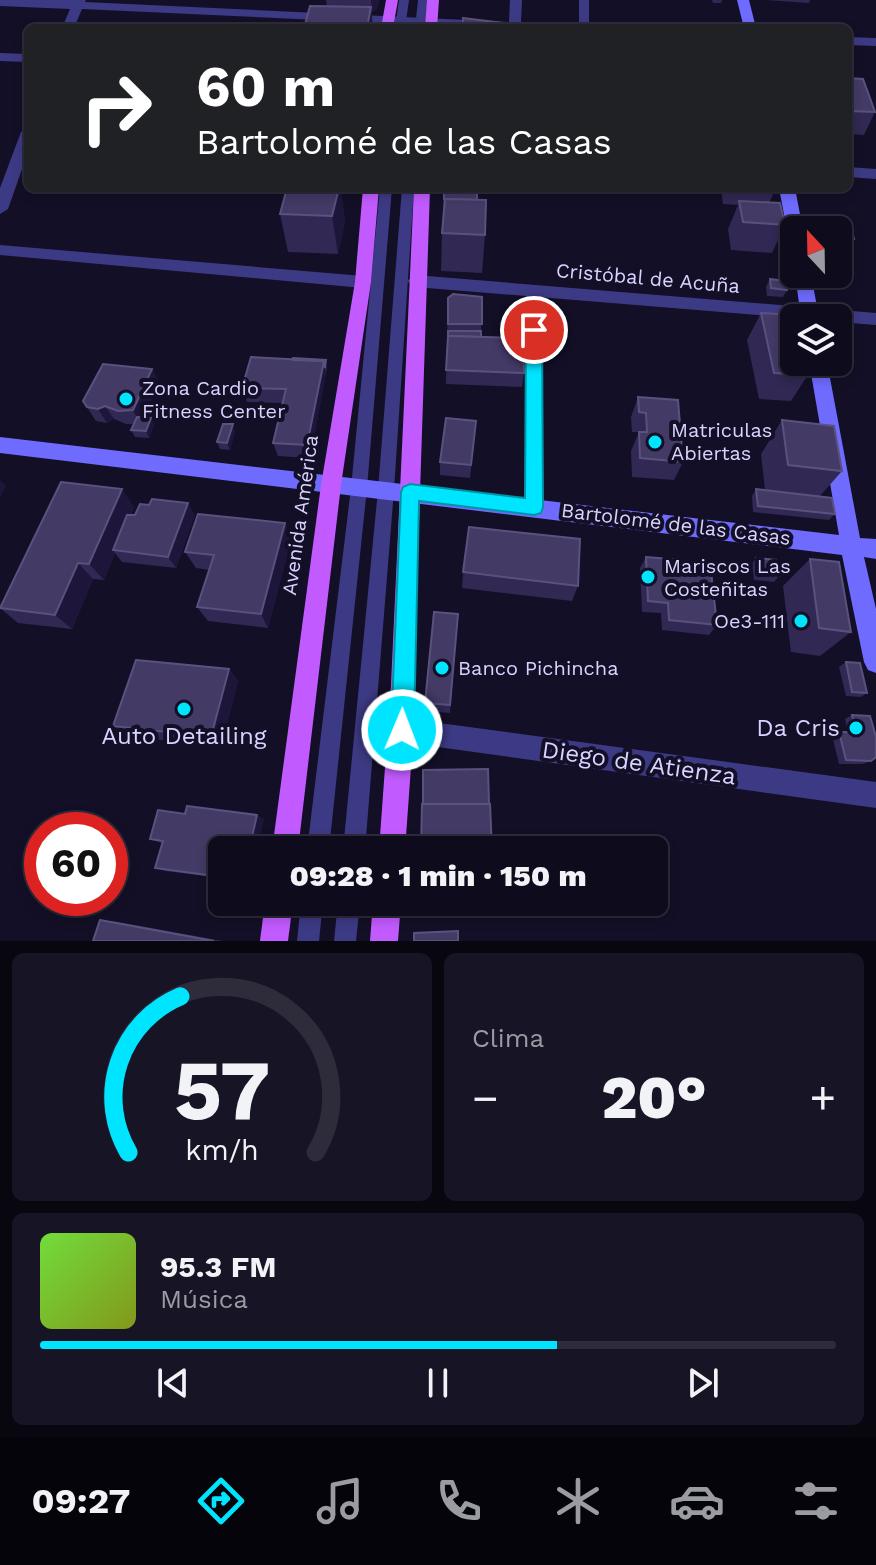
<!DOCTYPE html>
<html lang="es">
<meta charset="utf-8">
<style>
body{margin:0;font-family:"Work Sans",sans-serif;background:#171425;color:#f1f3f6;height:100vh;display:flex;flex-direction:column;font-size:30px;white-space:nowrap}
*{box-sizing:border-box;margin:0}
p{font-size:26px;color:#9b9ba3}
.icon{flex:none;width:44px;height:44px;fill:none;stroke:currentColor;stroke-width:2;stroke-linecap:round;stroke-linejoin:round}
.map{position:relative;height:941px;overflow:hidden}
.sheet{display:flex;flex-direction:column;gap:12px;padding:12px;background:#08060f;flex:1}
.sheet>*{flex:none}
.guide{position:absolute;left:24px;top:24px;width:828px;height:168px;border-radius:12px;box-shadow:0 4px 12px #0003,0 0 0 2px #2e2b3b;background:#202124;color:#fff;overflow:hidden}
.needle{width:52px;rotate:338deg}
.controls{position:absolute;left:780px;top:216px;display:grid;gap:16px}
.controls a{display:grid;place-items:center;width:72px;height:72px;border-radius:12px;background:#0e0b1c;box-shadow:0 4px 12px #0003,0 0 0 2px #2e2b3b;font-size:40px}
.speed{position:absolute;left:24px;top:812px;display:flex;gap:16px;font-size:40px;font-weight:700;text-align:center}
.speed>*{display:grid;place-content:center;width:104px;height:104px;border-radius:50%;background:#0e0b1c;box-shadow:0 4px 12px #0003,0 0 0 2px #2e2b3b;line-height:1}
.speed .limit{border:12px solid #d22;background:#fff;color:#111}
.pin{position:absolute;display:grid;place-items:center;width:68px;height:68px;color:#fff;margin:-34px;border:4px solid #fff;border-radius:50%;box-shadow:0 2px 8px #0007}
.me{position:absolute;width:88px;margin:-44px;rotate:1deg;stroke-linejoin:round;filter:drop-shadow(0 0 6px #0008)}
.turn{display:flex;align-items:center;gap:28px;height:168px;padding:0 40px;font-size:36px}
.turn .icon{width:104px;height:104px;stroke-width:2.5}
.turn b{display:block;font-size:56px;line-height:68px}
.big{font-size:60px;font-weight:800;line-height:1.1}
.sheet .card{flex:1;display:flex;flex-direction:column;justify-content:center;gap:12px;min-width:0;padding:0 28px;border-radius:12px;background:#171425}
.sheet .dial{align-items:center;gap:0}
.dial svg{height:208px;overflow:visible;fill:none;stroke:#2e2b3b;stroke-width:7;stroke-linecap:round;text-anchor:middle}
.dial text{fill:#f1f3f6;stroke:none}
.song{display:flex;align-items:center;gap:24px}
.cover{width:96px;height:96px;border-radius:12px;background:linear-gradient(135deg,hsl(100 70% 55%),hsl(70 70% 35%))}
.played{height:8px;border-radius:4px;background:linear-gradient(90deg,#00e5ff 65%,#2e2b3b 65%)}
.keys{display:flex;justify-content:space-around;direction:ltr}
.heat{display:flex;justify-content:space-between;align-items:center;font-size:44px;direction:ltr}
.sheet .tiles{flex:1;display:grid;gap:12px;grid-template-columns:1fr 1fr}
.card:last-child{grid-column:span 2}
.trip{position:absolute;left:208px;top:836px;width:460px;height:80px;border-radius:12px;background:#0e0b1c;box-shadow:0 4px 12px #0003,0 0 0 2px #2e2b3b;font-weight:800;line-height:80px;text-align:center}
.menu{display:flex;height:128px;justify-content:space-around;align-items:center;background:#06040b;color:#9b9ba3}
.menu .icon{width:56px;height:56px}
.menu .current{color:#00e5ff}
.menu b{font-size:36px;color:#f1f3f6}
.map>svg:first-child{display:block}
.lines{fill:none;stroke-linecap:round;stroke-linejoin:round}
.lane{fill:#3d3a85;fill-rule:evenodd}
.street{fill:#3d3a85;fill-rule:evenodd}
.secondary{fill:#6f6bff;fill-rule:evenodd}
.primary{fill:#c25bff;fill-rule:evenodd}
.wall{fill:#312854}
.shaded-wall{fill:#1d163a}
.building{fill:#433a66;stroke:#5a527e;stroke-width:2}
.route{fill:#00e5ff;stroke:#0095a6;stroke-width:2}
.poi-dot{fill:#00e5ff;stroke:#130f26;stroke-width:3}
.labels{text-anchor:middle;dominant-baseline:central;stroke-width:8;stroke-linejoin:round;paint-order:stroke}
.street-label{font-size:20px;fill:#d9d4ff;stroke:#130f26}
.poi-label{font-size:20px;fill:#d9d4ff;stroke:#130f26;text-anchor:start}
.near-poi-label{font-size:24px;fill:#d9d4ff;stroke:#130f26;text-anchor:end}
.near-street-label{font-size:24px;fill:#d9d4ff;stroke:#130f26}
</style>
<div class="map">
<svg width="876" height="941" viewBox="0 0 876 941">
<rect width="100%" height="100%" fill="#130f26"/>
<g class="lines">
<g class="lane">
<path d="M 399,0 L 409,0 L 405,28 L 395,28 Z"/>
<path d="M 418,0 L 428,0 L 425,28 L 415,28 Z"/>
<rect x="579" y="0" width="10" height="28"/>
<path d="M 380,188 L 392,188 L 367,488 L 329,850 L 307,850 L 351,488 Z"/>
<path d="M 402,188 L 414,188 L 394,490 L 365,850 L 343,850 L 378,490 Z"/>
<path d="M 534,325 L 541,330 L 542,507 L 540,512 L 534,514 L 528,512 L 526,507 L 527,330 Z"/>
<path d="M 301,902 L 323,902 L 319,941 L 297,941 Z"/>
<path d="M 338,902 L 360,902 L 356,941 L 334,941 Z"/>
</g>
<g class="street">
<path d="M 0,0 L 86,0 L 85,2 L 509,22 L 510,0 L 522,0 L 521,22 L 569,24 L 575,28 L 489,28 L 82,9 L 74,28 L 62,28 L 70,9 L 0,6 Z"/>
<path d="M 848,37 L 876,38 L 876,46 L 848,45 Z"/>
<path d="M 0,53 L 28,54 L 28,62 L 0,61 Z"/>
<path d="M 28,128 L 28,152 L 8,209 L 0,214 L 0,188 L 21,132 Z"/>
<path d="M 848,167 L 876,169 L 876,179 L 848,177 Z"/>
<path d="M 0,245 L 363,276 L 371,282 L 363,288 L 0,255 Z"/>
<path d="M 415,275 L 876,313 L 876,325 L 838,322 L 838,318 L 794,318 L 415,287 L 407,281 Z"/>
<path d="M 402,718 L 876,782 L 876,808 L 402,742 L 393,739 L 390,730 L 393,721 Z"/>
</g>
<g class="secondary">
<path d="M 737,0 L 749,0 L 756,28 L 744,28 Z"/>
<path d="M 779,188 L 795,188 L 803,230 L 794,230 L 794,235 L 787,230 Z"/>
<path d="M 795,274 L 811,274 L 819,318 L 801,318 Z"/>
<path d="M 809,362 L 827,362 L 860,538 L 876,539 L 876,559 L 864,557 L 876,609 L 876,673 L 868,670 L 864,662 L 842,555 L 0,453 L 0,437 L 839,535 Z"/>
</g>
<g class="primary">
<path d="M 386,0 L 398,0 L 393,28 L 381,28 Z"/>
<path d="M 427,0 L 439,0 L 437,28 L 425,28 Z"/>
<path d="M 363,188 L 379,188 L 371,282 L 341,485 L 298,850 L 272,850 L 321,485 L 355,282 Z"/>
<path d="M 414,188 L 430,188 L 411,767 L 405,850 L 379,850 L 391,685 Z"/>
<path d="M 265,902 L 293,902 L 288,941 L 260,941 Z"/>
<path d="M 373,902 L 401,902 L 398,941 L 370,941 Z"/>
</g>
</g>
<g class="wall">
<path d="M 326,0 L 379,0 L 377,9 L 371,12 L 373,28 L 304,28 L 327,6 Z"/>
<path d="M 712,0 L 722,0 L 721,3 L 713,3 Z"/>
<path d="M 766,0 L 810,0 L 809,3 Z"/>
<path d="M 848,78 L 875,112 L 864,135 L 848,134 Z"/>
<path d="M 287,188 L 350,188 L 349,193 L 341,193 L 345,221 L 338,254 L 288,252 L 280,214 Z"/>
<path d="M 444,188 L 486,188 L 486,194 L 477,194 L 477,200 L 485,235 L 482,273 L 441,271 L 442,233 Z"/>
<path d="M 721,188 L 776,188 L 769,203 L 785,225 L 772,253 L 731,250 L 728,229 L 738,205 L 723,204 Z"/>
<path d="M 830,227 L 851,228 L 854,239 L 850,247 L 838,246 L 838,230 L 828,230 Z"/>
<path d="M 770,279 L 787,290 L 783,297 L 767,296 L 766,287 Z"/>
<path d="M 482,297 L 481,337 L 524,373 L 522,387 L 446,384 L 448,298 Z"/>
<path d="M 761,313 L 808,375 L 791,401 L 759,399 L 747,340 Z"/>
<path d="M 327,367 L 310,458 L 278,456 L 273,443 L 283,403 L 247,402 L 242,388 Z"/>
<path d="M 152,369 L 159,383 L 143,417 L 151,418 L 154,425 L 149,438 L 135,437 L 131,430 L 134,424 L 126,424 L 114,419 L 107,423 L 96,421 L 83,401 Z"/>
<path d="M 638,397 L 683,462 L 674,480 L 632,477 L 631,451 L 639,432 L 632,432 L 631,417 Z"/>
<path d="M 782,420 L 842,471 L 820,496 L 835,514 L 829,520 L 753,512 L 752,496 L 756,489 L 765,490 L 761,454 Z"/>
<path d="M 235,431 L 230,450 L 220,449 L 217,442 Z"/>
<path d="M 475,435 L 470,478 L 440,475 L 440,462 Z"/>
<path d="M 134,507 L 131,515 L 195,515 L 176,568 L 122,562 L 115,553 L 104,580 L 93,579 L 72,629 L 18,623 L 0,608 Z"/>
<path d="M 285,523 L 291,540 L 268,628 L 208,621 L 197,607 L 209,570 L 196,568 L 185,552 Z"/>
<path d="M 646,557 L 683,568 L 717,625 L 709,635 L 662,630 L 661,613 L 642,612 L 640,568 Z"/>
<path d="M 756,558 L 779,576 L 774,582 L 754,580 L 752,564 Z"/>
<path d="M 810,559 L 851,632 L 820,656 L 791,652 L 783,586 Z"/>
<path d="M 463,572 L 578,586 L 572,601 L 462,588 Z"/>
<path d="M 458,614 L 450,713 L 426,711 L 425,703 Z"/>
<path d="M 846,662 L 867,693 L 861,697 L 846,696 L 839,667 Z"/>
<path d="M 229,669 L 238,681 L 221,747 L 128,736 L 113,726 Z"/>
<path d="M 852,715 L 871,761 L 863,764 L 839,764 L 832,735 L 839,732 L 848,732 L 845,719 Z"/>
<path d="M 185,814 L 257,815 L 264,820 L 222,850 L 222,878 L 165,871 L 155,868 L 162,843 L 150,839 Z"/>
<path d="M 421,902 L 493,902 L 491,904 L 422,904 Z"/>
<path d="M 100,920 L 118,922 L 223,941 L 93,941 Z"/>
</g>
<g class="shaded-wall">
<path d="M 371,0 L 379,0 L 377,9 L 372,12 Z"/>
<path d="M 371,7 L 373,28 L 367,28 Z"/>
<path d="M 339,188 L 341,188 L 345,221 L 338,254 L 332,216 Z"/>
<path d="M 324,361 L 326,375 L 310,458 L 307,445 Z"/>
<path d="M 152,369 L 159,383 L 140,424 L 133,410 Z"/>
<path d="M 105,406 L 114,419 L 107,423 L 98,409 Z"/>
<path d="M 151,418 L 154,425 L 149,438 L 146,431 Z"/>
<path d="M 233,424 L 235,431 L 230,450 L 227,443 Z"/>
<path d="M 0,480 L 6,486 L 0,498 Z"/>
<path d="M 122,489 L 134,507 L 116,551 L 113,550 L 115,553 L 104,580 L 89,564 Z"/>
<path d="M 188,503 L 195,515 L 176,568 L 168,557 Z"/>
<path d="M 285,523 L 291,540 L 268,628 L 261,614 Z"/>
<path d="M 78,563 L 93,579 L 72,629 L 55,615 Z"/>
<path d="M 229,669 L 238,681 L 221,747 L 211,737 Z"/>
<path d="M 257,815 L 264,820 L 257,850 L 249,850 Z"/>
</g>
<g class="building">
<path d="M 310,6 L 371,7 L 367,28 L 304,28 Z"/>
<path d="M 463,18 L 511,24 L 511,28 L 463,28 Z"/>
<path d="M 848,78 L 863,79 L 875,112 L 848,111 Z"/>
<path d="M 287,188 L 339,188 L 332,216 L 280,214 Z"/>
<path d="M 444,188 L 477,188 L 477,200 L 444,199 Z"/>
<path d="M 445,199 L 486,200 L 485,235 L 442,233 Z"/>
<path d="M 739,201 L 780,203 L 785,225 L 743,222 Z"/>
<path d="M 830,227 L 851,228 L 854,239 L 838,238 L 838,230 L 831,230 Z"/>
<path d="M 770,279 L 786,281 L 787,290 L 771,288 Z"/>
<path d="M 453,294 L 482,297 L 482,324 L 448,324 L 448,298 Z"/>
<path d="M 761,313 L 792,315 L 794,321 L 794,362 L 804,362 L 808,375 L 774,373 Z"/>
<path d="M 448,331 L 481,331 L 481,337 L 448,336 L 448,339 Z"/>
<path d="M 448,336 L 523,338 L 524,373 L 446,370 Z"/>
<path d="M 251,357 L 324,361 L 307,445 L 273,443 L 286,389 L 242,388 Z"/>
<path d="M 293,358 L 326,360 L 325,368 L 324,361 L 293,360 Z"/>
<path d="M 103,364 L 152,369 L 133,410 L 118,411 L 105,406 L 98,409 L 87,407 L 83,401 Z"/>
<path d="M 638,397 L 678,400 L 683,462 L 640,458 L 639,432 L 647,432 L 646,413 L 639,412 Z"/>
<path d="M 137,417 L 151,418 L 146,431 L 131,430 Z"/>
<path d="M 446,418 L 476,421 L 471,465 L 440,462 Z"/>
<path d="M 782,420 L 834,426 L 842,471 L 788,465 Z"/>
<path d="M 223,424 L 233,424 L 227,443 L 217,442 Z"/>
<path d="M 61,482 L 122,489 L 89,564 L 78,563 L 55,615 L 0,608 Z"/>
<path d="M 756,489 L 832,498 L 835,514 L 758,506 Z"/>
<path d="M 152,499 L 188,503 L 168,557 L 113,550 L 127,515 L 135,515 L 140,504 L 149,505 Z"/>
<path d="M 198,514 L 285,523 L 261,614 L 197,607 L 214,555 L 185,552 Z"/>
<path d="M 469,527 L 580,539 L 578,586 L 463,572 Z"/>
<path d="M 646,557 L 682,560 L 683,568 L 711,571 L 717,625 L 669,620 L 668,603 L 648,601 Z"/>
<path d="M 756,558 L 776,560 L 779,576 L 759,575 Z"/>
<path d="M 810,559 L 839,562 L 851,632 L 819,628 Z"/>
<path d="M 434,612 L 458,614 L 450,705 L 425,703 Z"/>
<path d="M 136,660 L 229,669 L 211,737 L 113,726 Z"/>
<path d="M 846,662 L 860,663 L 867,693 L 852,692 Z"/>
<path d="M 852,715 L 870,716 L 876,737 L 876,757 L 871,761 L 846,760 L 839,732 L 856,732 Z"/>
<path d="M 488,769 L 489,804 L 423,804 L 423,770 Z"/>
<path d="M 422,804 L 490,804 L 492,850 L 421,850 Z"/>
<path d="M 187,806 L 257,815 L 249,850 L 222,850 L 222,877 L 155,868 L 163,841 L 150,839 L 158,810 L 185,814 Z"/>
<path d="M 100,920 L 214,941 L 93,941 Z"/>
<path d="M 458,931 L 458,941 L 414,941 L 414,933 Z"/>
</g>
<path class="route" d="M 534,324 L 542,330 L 543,507 L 541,513 L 534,515 L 419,501 L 414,730 L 410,738 L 402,741 L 395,738 L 391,730 L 401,492 L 403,487 L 410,484 L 525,498 L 526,330 Z"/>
<g class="poi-dot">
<circle cx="126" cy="399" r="8"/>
<circle cx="655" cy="442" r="8"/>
<circle cx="648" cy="577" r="8"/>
<circle cx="801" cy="621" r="8"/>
<circle cx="442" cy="668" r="8"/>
<circle cx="184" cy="709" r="8"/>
<circle cx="856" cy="728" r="8"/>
</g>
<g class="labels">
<g class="street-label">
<text transform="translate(648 278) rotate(5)">Cristóbal de Acuña</text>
<text transform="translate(300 515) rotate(-82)">Avenida América</text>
<text transform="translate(676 524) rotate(7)">Bartolomé de las Casas</text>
</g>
<g class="poi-label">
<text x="142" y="388">Zona Cardio<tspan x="142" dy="23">Fitness Center</tspan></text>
<text x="671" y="430">Matriculas<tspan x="671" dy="23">Abiertas</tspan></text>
<text x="664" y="566">Mariscos Las<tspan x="664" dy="23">Costeñitas</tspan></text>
<text x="785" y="621" text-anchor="end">Oe3-111</text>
<text x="458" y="668">Banco Pichincha</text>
</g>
<g class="near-poi-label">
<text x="840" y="728">Da Cris</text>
<text x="184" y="736" text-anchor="middle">Auto Detailing</text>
</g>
<g class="near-street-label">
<text transform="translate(639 763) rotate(8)">Diego de Atienza</text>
</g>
</g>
</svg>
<div class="controls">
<a><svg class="needle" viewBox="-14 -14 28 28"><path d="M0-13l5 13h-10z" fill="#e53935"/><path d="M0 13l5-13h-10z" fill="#9b9ba3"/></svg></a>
<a><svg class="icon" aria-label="layers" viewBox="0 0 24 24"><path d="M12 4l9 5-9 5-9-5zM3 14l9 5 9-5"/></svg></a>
</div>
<div class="speed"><div class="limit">60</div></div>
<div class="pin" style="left:534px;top:330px;background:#d93025"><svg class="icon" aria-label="arrive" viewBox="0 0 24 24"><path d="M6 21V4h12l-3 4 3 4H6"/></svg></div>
<svg class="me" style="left:402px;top:730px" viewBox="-20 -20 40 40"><circle r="17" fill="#00e5ff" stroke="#fff" stroke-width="3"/><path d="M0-11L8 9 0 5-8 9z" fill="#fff"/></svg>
<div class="trip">09:28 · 1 min · 150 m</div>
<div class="guide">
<div class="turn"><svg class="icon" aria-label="right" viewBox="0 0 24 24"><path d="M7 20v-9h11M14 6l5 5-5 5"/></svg><div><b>60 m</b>Bartolomé de las Casas</div></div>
</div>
</div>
<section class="sheet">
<div class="tiles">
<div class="card dial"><svg viewBox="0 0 100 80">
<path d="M14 69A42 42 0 1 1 86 69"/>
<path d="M14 69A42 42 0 0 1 34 9" stroke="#00e5ff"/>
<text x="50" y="56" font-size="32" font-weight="700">57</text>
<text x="50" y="72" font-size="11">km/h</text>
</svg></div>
<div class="card"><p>Clima</p>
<div class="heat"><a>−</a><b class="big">20°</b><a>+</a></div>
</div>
<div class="card">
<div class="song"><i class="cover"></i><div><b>95.3 FM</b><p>Música</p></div></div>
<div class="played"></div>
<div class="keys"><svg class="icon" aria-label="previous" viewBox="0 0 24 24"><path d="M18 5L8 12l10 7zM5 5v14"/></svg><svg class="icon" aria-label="pause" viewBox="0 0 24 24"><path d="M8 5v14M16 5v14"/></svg><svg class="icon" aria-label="next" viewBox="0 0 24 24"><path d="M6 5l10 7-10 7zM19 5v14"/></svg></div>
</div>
</div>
</section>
<nav class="menu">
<b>09:27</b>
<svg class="icon current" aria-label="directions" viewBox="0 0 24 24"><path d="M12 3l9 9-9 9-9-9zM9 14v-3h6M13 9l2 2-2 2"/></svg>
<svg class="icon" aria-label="music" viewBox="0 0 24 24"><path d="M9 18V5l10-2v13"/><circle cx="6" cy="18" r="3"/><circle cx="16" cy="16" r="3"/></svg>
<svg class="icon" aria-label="phone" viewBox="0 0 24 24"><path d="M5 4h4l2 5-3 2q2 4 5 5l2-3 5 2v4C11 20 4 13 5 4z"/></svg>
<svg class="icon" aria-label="climate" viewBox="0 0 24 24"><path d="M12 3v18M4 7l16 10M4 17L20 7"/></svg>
<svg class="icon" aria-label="car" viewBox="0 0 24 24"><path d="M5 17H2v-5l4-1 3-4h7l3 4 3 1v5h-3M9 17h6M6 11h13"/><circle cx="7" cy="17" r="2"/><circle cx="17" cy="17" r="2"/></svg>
<svg class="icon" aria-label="filters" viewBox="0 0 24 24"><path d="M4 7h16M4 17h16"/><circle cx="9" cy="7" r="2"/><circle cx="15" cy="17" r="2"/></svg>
</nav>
